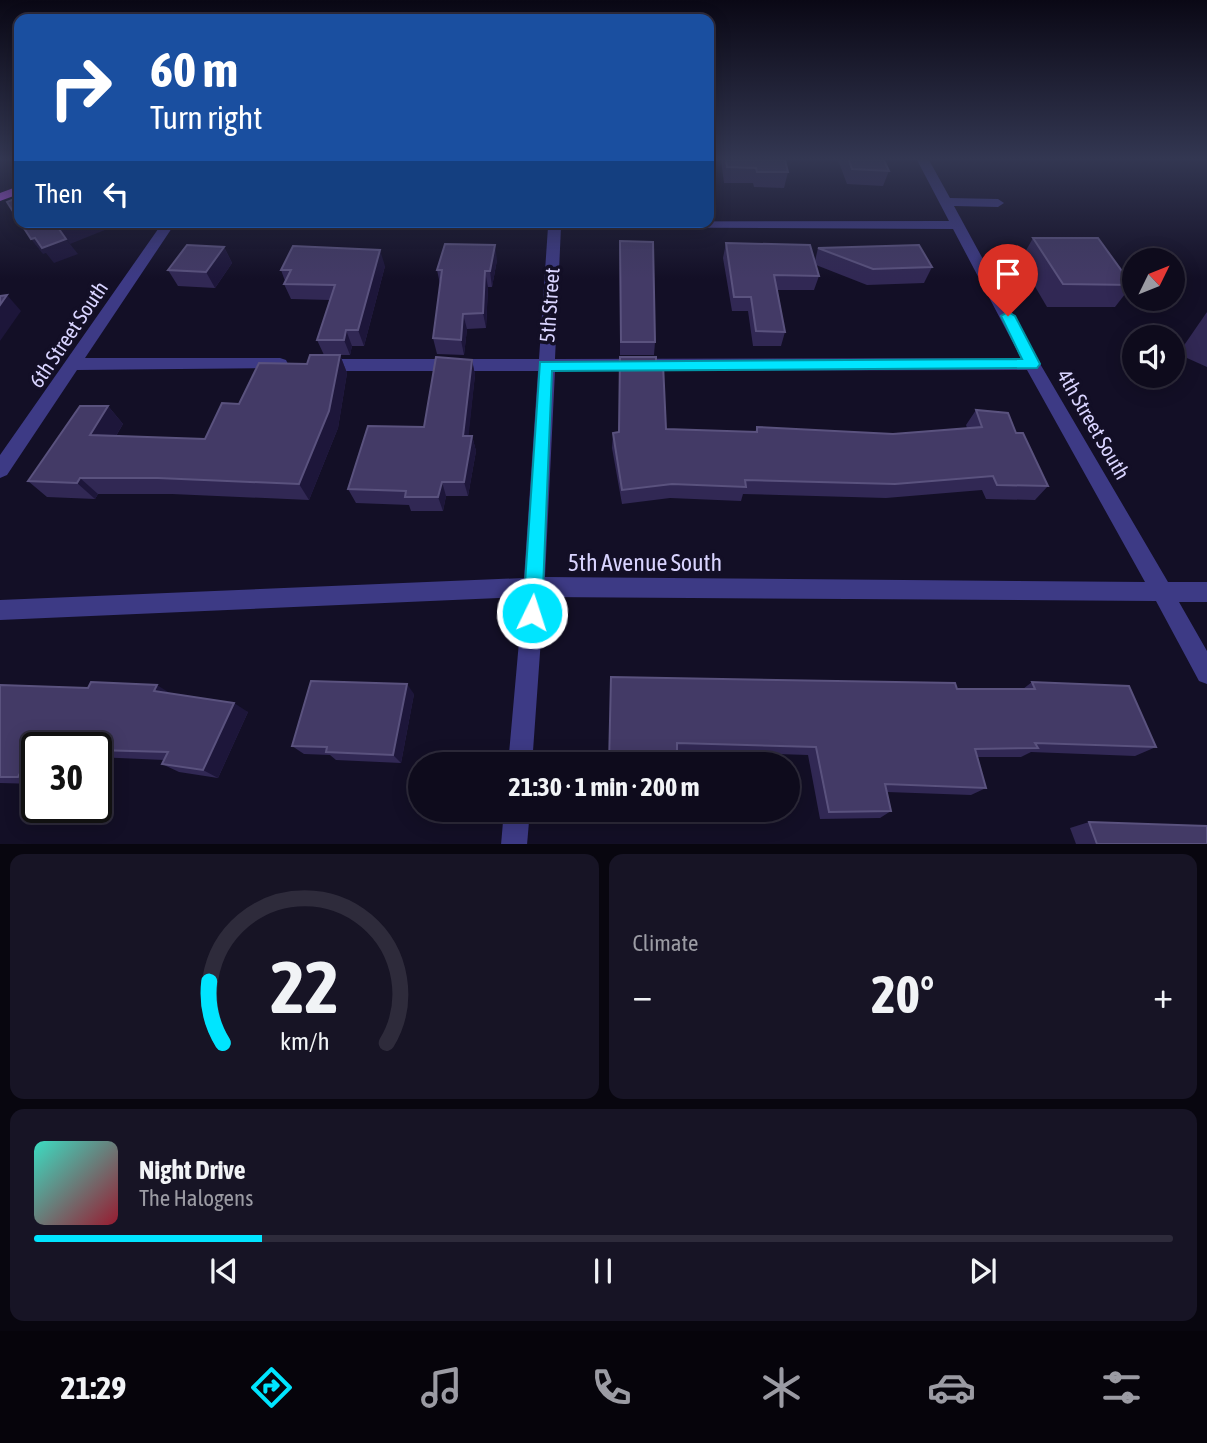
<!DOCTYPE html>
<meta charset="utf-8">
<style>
body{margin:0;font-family:"Asap Condensed",sans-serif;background:#171425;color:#f1f3f6;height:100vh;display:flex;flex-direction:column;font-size:26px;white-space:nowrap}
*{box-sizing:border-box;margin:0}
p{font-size:23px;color:#9b9ba3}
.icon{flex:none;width:38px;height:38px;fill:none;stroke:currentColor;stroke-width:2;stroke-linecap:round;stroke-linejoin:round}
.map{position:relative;height:844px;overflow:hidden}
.drawer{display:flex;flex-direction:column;gap:10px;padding:10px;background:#08060f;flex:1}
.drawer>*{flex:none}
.top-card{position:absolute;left:14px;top:14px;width:700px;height:214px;border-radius:14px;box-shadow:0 4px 18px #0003,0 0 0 2px #2e2b3b;background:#1a4fa0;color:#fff;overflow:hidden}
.needle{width:46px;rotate:47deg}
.buttons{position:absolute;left:1122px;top:248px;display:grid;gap:14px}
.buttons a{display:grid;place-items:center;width:63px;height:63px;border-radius:50%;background:#0e0b1c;box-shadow:0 4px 18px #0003,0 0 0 2px #2e2b3b;font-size:35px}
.speed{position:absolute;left:21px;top:732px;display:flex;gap:14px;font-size:35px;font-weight:700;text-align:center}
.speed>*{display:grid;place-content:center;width:91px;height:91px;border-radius:50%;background:#0e0b1c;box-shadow:0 4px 18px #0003,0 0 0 2px #2e2b3b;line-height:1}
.speed .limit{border:4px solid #111;border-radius:10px;background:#fff;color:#111}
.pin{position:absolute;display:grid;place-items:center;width:60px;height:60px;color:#fff;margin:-72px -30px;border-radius:50% 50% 50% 0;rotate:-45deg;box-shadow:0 0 7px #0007}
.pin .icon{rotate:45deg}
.me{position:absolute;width:77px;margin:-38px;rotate:4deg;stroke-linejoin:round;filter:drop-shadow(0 0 5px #0008)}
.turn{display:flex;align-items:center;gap:24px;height:147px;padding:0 21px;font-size:32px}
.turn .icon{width:91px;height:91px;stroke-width:2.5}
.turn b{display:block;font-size:49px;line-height:60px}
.then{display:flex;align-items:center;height:66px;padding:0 21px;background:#0003;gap:14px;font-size:26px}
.big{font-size:52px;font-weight:700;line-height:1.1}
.drawer .widget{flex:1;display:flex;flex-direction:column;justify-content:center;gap:10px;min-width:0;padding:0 24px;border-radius:14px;background:#171425}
.drawer .dial{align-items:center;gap:0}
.dial svg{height:182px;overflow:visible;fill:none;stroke:#2e2b3b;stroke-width:7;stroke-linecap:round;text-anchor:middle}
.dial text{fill:#f1f3f6;stroke:none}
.song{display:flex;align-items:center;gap:21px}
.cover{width:84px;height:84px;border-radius:10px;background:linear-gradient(135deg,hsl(170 70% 55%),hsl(350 70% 35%))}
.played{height:7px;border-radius:4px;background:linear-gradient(90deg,#00e5ff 20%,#2e2b3b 20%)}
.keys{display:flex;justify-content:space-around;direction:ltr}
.heat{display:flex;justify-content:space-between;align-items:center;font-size:38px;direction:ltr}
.drawer .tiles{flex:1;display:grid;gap:10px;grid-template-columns:1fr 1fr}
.widget:last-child{grid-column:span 2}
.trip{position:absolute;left:408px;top:752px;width:392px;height:70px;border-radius:35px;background:#0e0b1c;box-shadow:0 4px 18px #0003,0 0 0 2px #2e2b3b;font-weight:700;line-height:70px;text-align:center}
.tabs{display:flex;height:112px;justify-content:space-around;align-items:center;background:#06040b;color:#9b9ba3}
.tabs .icon{width:49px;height:49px}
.tabs .active{color:#00e5ff}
.tabs b{font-size:32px;color:#f1f3f6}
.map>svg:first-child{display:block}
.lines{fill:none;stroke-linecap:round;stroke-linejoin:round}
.minor{fill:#3d3a85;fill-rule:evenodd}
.major{fill:#c25bff;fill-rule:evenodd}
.wall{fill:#312854}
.shaded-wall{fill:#1d163a}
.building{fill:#433a66;stroke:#5a527e;stroke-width:2}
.route{fill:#00e5ff;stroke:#0095a6;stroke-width:2}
.labels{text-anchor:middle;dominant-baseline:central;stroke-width:7;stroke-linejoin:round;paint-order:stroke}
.street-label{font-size:21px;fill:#d9d4ff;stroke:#130f26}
.near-street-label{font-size:24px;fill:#d9d4ff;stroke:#130f26}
</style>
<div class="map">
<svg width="1207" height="845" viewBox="0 0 1207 845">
<rect width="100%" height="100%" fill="#130f26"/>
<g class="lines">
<g class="minor">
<path d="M 917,160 L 929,160 L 950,198 L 998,199 L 1004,203 L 998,207 L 954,206 L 1039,362 L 1168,582 L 1207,582 L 1207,602 L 1179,602 L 1207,651 L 1207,684 L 1199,681 L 1156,601 L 544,597 L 532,765 L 508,765 L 523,597 L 0,620 L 0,600 L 524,578 L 538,371 L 322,371 L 314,365 L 322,359 L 539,359 L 548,227 L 380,226 L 374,222 L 949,221 ZM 561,227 L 953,229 L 1021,358 L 555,359 ZM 1027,370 L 1145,582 L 545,577 L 555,371 Z"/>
<path d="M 163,222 L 176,222 L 85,358 L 280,358 L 286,360 L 288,364 L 286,368 L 77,370 L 7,475 L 0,478 L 0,455 Z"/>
<path d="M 504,810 L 530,810 L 527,845 L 501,845 Z"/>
</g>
<path class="major" d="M 19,186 L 19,194 L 0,201 L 0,193 Z"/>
</g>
<g class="wall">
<path d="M 721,160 L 785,160 L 788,172 L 784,188 L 754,187 L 753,183 L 724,183 Z"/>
<path d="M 838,160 L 884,160 L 889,171 L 883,186 L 847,184 Z"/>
<path d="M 1033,238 L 1132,285 L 1115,307 L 1047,307 L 1020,261 Z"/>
<path d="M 620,241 L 655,342 L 654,355 L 620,355 Z"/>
<path d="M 726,243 L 815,261 L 818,248 L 932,267 L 924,283 L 867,285 L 816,265 L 819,276 L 814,290 L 777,290 L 785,332 L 781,346 L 753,346 L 748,311 L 732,311 L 723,258 Z"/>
<path d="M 224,247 L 232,263 L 215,288 L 178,286 L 168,270 Z"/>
<path d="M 497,260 L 492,287 L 488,287 L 486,328 L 467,329 L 464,355 L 437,354 L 433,338 L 440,284 L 437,270 Z"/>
<path d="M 385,266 L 364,346 L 352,346 L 350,355 L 340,355 L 347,373 L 338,428 L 309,500 L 172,494 L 98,494 L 95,499 L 47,497 L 28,481 L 108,406 L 123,424 L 116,436 L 205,439 L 239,404 L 324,355 L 317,340 L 330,300 L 291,299 L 284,284 L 285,281 L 281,270 Z"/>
<path d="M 1207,312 L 1207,367 L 1178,354 Z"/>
<path d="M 472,360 L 475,375 L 468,436 L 472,436 L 476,451 L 468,496 L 446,496 L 443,511 L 411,511 L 409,505 L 356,503 L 348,489 L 424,427 Z"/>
<path d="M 656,364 L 666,429 L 755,432 L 757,427 L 893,434 L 967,428 L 966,425 L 976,410 L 1016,433 L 1048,486 L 1035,500 L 986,499 L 982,490 L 886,498 L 743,494 L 741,501 L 670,498 L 622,504 L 612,448 L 613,433 L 619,432 Z"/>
<path d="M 611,677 L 957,689 L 1023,689 L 1032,682 L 1156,747 L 1135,756 L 1031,752 L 1021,757 L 977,757 L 986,788 L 971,795 L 887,792 L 891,811 L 880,818 L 820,819 L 808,755 L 677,751 Z"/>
<path d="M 0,685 L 171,694 L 248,712 L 218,778 L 179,772 L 162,764 L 164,760 L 96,757 L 96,747 L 37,747 L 37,784 L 0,783 Z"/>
<path d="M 414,694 L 401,763 L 336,760 L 330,755 L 304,754 L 292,746 Z"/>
<path d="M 1089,822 L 1207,844 L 1076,844 L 1070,828 Z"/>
</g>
<g class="shaded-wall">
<path d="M 76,222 L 99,222 L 105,230 L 70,244 L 59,229 Z"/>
<path d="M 35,238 L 66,239 L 78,254 L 54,263 L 46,253 L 43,254 L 31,239 Z"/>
<path d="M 495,245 L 497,260 L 492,287 L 490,271 Z"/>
<path d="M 224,247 L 232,263 L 215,288 L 206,272 Z"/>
<path d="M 380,250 L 385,266 L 364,346 L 358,330 Z"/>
<path d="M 485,271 L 488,287 L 486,328 L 483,313 Z"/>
<path d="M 7,295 L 21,311 L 0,341 L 0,305 Z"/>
<path d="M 463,314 L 467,329 L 464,355 L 461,340 Z"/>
<path d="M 346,330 L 352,346 L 350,355 L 344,340 Z"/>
<path d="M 340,355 L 347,373 L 338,428 L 309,500 L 299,484 Z"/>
<path d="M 472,360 L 475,375 L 467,451 L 463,436 Z"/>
<path d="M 108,406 L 123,424 L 106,452 L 90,435 Z"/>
<path d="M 472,436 L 476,451 L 468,496 L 464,482 Z"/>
<path d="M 80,478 L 98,494 L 95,499 L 77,483 Z"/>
<path d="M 442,482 L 446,496 L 443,511 L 438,497 Z"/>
<path d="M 407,684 L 414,694 L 401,763 L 393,755 Z"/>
<path d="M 157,685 L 173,695 L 154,691 Z"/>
<path d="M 234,703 L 248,712 L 218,778 L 203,770 Z"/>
<path d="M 34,747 L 37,748 L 37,783 L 18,777 Z"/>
</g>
<g class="building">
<path d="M 726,160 L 785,160 L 788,172 L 757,172 L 756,168 L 727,167 Z"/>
<path d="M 849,160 L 884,160 L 889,171 L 852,169 Z"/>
<path d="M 19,197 L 19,221 L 7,202 Z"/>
<path d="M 20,222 L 76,222 L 59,229 L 66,239 L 42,248 L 35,238 L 31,239 Z"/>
<path d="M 1033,238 L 1098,238 L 1132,285 L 1063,284 Z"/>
<path d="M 620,241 L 653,242 L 655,342 L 621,342 Z"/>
<path d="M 726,243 L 810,245 L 819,276 L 774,275 L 785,332 L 756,331 L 751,297 L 734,297 Z"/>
<path d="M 445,244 L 495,245 L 490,271 L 485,271 L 483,313 L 463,314 L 461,340 L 433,338 L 442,270 L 437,270 Z"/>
<path d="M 187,245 L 224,247 L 206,272 L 168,270 Z"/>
<path d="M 919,245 L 932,267 L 873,269 L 818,248 Z"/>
<path d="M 293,246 L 380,250 L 358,330 L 346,330 L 344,340 L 317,340 L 335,285 L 284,284 L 291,270 L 281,270 Z"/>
<path d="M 7,295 L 0,305 L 0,296 Z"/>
<path d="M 310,355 L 340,355 L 329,411 L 299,484 L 158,478 L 80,478 L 77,483 L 28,481 L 80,406 L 108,406 L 90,435 L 205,439 L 222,403 L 239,404 L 259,363 L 307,364 Z"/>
<path d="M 436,357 L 472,360 L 463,436 L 472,436 L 464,482 L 442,482 L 438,497 L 405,497 L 406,491 L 348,489 L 368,426 L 424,427 Z"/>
<path d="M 620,357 L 656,357 L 656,364 L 663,364 L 666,429 L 757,432 L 757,427 L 893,434 L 982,427 L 976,410 L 1008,413 L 1016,433 L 1023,433 L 1048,486 L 997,485 L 993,476 L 895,484 L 745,480 L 746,487 L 672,484 L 622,490 L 613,433 L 619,432 Z"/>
<path d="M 611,677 L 955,683 L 957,689 L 1035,689 L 1032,682 L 1129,686 L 1156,747 L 1035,743 L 1038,748 L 975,749 L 986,788 L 885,784 L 891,811 L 829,812 L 816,747 L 677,743 L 677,765 L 609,765 Z"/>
<path d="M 311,681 L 407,684 L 393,755 L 326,752 L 327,747 L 292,746 Z"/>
<path d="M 91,682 L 157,685 L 154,691 L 234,703 L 203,770 L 162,764 L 168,752 L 96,750 L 96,747 L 34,747 L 18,777 L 0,777 L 0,685 L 88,688 Z"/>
<path d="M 1089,822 L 1207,826 L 1207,844 L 1097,844 Z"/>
</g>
<linearGradient id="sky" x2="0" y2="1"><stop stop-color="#0a0815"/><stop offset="0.57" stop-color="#333752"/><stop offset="1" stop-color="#333752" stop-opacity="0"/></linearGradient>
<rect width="1207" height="279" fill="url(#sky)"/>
<path class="route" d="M 1008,312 L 1015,316 L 1040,364 L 1037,368 L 552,371 L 542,613 L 539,619 L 532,622 L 525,619 L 523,613 L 540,362 L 1022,359 L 1001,316 Z"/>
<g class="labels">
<g class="street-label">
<text transform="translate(549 305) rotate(-86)">5th Street</text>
<text transform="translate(68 334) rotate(-56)">6th Street South</text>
<text transform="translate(1094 424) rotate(60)">4th Street South</text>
</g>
<g class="near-street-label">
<text x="645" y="562">5th Avenue South</text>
</g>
</g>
</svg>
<div class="buttons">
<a><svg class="needle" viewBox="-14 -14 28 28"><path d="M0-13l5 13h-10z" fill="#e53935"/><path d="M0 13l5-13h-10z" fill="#9b9ba3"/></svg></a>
<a><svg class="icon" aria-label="sound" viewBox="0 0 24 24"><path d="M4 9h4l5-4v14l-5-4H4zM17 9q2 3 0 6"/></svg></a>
</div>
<div class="speed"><div class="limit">30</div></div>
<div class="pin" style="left:1008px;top:316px;background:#d93025"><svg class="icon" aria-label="arrive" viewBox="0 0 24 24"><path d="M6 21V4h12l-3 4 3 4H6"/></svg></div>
<svg class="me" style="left:532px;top:613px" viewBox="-20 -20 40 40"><circle r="17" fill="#00e5ff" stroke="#fff" stroke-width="3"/><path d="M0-11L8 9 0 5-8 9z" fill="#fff"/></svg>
<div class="trip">21:30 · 1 min · 200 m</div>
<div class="top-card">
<div class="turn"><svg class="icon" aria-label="right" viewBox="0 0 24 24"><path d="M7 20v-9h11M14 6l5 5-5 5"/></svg><div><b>60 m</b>Turn right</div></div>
<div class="then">Then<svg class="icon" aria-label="left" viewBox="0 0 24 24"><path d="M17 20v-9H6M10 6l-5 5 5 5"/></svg></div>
</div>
</div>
<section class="drawer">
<div class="tiles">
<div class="widget dial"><svg viewBox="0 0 100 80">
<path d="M14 69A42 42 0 1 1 86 69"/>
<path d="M14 69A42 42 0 0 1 8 42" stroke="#00e5ff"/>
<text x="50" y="56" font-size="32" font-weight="700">22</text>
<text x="50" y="72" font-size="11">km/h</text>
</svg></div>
<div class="widget"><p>Climate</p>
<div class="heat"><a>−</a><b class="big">20°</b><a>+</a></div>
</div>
<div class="widget">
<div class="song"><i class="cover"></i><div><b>Night Drive</b><p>The Halogens</p></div></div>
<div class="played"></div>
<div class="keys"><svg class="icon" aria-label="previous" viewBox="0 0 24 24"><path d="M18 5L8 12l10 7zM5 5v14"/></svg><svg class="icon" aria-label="pause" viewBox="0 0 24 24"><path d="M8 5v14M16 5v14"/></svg><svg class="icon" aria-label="next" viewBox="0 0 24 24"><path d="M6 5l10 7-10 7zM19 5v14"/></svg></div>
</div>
</div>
</section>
<nav class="tabs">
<b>21:29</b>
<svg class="icon active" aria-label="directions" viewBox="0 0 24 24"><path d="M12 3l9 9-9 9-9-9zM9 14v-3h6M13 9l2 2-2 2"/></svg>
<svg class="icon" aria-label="music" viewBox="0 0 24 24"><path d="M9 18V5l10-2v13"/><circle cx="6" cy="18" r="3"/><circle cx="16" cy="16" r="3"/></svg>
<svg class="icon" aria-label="phone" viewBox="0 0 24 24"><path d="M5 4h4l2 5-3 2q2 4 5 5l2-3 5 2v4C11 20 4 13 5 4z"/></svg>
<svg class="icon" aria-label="climate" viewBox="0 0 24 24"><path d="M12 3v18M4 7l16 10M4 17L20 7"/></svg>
<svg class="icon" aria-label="car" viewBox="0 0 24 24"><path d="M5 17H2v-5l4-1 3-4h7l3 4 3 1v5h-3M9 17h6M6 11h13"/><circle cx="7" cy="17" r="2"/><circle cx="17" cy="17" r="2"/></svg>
<svg class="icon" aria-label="filters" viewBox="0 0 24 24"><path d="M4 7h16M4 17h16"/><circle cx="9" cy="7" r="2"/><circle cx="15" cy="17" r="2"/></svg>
</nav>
